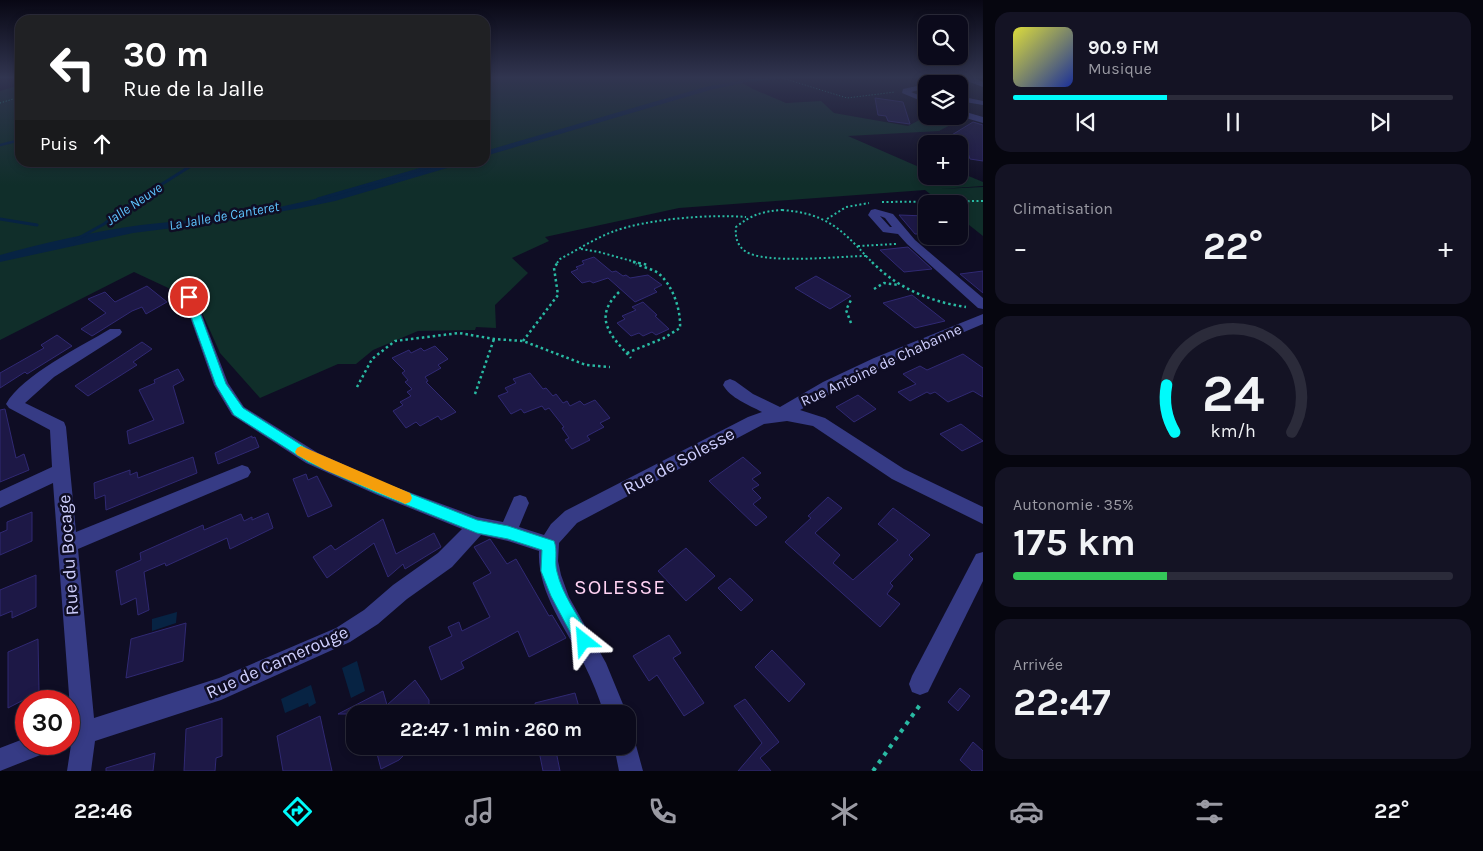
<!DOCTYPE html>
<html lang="fr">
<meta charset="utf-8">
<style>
body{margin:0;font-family:Karla,sans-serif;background:#141324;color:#f1f3f6;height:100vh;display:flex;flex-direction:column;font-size:19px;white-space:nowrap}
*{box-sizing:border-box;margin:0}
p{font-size:16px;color:#9a9aa3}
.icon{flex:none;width:28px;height:28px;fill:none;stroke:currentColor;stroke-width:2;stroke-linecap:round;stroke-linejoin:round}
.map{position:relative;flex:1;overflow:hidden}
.side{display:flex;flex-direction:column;gap:12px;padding:12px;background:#06060f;width:500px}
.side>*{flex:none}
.guide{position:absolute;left:15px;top:15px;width:475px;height:152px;border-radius:15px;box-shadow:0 2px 8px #0003,0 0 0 1px #2b2b3a;background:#202124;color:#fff;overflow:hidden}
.tools{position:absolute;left:918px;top:15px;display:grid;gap:10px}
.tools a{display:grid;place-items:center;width:50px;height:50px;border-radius:10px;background:#0b0a1b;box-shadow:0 2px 8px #0003,0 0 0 1px #2b2b3a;font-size:25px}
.speed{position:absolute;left:15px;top:690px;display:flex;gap:10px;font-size:25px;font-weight:700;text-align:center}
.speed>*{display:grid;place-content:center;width:65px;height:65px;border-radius:50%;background:#0b0a1b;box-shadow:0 2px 8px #0003,0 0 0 1px #2b2b3a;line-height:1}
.speed .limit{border:8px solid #d22;background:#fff;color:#111}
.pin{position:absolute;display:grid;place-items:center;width:42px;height:42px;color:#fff;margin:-21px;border:2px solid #fff;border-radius:50%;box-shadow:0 1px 5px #0007}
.me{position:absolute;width:55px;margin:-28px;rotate:332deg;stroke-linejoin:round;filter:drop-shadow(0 0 4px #0008)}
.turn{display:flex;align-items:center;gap:18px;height:105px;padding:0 25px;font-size:22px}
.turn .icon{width:65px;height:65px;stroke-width:2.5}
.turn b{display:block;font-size:35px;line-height:42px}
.then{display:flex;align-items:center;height:48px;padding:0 25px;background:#0003;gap:10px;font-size:19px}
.big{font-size:38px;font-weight:700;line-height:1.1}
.side .tile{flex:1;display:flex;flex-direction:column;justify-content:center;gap:8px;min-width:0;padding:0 18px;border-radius:15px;background:#141324}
.side .dial{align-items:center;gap:0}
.dial svg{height:130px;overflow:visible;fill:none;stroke:#2b2b3a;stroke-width:7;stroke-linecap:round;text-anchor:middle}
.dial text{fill:#f1f3f6;stroke:none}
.song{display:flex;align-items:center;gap:15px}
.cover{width:60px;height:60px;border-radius:8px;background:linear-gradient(135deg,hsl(60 70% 55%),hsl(230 70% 35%))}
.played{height:5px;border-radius:2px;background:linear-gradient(90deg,#00fbfb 35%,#2b2b3a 35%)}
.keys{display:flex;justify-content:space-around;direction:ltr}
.heat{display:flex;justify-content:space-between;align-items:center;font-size:28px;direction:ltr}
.charge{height:8px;border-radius:4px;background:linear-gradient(90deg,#34c759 35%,#2b2b3a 0)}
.trip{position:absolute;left:346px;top:705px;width:290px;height:50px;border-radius:15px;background:#0b0a1b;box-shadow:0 2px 8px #0003,0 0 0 1px #2b2b3a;font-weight:700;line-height:50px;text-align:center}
.dock{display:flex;height:80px;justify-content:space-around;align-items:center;background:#04040b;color:#9a9aa3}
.dock .icon{width:35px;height:35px}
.dock .selected{color:#00fbfb}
.dock b{font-size:22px;color:#f1f3f6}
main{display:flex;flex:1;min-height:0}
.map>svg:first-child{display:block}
.green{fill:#102e2a}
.water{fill:#072343}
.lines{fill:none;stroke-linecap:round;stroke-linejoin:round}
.stream-far1{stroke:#072343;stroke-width:2.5}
.stream{stroke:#072343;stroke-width:3}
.building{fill:#1d1846;stroke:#302973}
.path-far3{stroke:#29baa3;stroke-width:1;stroke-dasharray:1 2;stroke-linecap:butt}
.path-far2{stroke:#29baa3;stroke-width:2;stroke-dasharray:2 2.5;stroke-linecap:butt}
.path-far1{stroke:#29baa3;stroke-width:2.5;stroke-dasharray:2.5 3;stroke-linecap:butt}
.path{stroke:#29baa3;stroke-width:4;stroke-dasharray:4 5.5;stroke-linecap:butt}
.minor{fill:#363b85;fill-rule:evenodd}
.route{fill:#00fbfb;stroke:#00a3a3}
.slow{fill:#f59e0b}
.labels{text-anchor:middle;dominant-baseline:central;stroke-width:5;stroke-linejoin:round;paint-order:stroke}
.far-water-label{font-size:14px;font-style:italic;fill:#5ec5ff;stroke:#0f0d24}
.street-label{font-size:15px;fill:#d0d0ff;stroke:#0f0d24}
.near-street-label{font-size:18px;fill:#d0d0ff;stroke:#0f0d24}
.near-quarter-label{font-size:21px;letter-spacing:1px;fill:#ffd2f3;stroke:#0f0d24}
</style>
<main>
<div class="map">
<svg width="983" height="771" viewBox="0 0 983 771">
<rect width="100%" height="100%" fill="#0f0d24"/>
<path class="green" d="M 485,77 L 759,77 L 737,80 L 753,89 L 786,103 L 821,101 L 834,113 L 908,126 L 927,116 L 963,118 L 939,131 L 848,136 L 926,170 L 926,176 L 959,176 L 959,172 L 983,182 L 983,186 L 940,189 L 983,187 L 983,236 L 959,217 L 959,204 L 943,204 L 925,190 L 679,208 L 545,237 L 549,241 L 512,258 L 528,273 L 495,305 L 496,328 L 476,327 L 475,330 L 418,331 L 373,350 L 356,364 L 338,364 L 260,398 L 220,353 L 192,290 L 179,293 L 134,272 L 0,340 L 0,91 L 20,85 L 20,162 L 485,162 Z"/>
<g class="water">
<path d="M 760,77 L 801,77 L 747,82 L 710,90 L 485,156 L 485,151 L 705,87 Z"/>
<path d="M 446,162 L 464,163 L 335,201 L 301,208 L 228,221 L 133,233 L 0,262 L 0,255 C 44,243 96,231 141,225 C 180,221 219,218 258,211 C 322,200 383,180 446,162 Z"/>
<path d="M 177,612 L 176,623 L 152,631 L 152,619 Z"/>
<path d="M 357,661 L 365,691 L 351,698 L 342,668 Z"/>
<path d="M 311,685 L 316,703 L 309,707 L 308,703 L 285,713 L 281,699 Z"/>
</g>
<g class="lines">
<path class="stream-far1" d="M 0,145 L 20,140"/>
<g class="stream">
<path d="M 318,199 L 446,162"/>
<path d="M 0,219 L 37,225"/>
<path d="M 75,240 L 104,224 L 132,203 L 197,162"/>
</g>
</g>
<g class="building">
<path d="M 875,98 L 903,102 L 910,124 L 888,121 L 886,116 L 878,115 Z"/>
<path d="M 973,122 L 983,125 L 983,161 L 970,159 L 966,147 L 959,147 L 959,144 L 937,144 Z"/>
<path d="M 899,215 L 926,216 L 926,234 L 915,234 Z"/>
<path d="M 908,247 L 932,269 L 904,272 L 880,250 Z"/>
<path d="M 594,257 L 612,272 L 616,271 L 623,276 L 626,275 L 630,278 L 648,275 L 662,285 L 654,289 L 657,292 L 635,302 L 608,278 L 593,283 L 590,281 L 582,283 L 571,272 L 578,269 L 576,267 L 584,264 L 582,261 Z"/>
<path d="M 983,271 L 983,293 L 960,274 Z"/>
<path d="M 816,276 L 851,296 L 830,309 L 795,288 Z"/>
<path d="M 147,286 L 167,302 L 146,314 L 142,307 L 132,311 L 92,336 L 81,329 L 106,313 L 88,299 L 105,292 L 115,302 Z"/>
<path d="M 912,295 L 945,321 L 915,328 L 883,303 Z"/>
<path d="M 643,302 L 657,315 L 655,316 L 669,329 L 656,335 L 652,332 L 643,336 L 639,333 L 631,336 L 617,323 L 625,319 L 622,316 L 636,310 L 632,307 Z"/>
<path d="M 57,335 L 72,346 L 27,374 L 25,372 L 0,388 L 0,373 L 44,348 L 41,345 Z"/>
<path d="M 142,342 L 152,349 L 133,362 L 137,365 L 88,396 L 75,386 Z"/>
<path d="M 435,346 L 448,359 L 438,365 L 441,368 L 425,377 L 428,381 L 426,382 L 456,412 L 441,420 L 438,416 L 420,426 L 416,422 L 406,428 L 393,411 L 403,405 L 400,402 L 411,396 L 407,392 L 412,389 L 405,382 L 408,380 L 402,373 L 405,371 L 392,358 L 409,350 L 411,353 L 421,348 L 424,351 Z"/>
<path d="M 963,354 L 983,368 L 983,397 L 973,391 L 948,402 L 935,392 L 930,394 L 927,392 L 910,401 L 898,392 L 916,384 L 903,374 L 920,366 L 927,370 Z"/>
<path d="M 178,369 L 184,380 L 173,386 L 184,423 L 129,444 L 127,431 L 154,420 L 139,390 L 155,383 L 154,380 Z"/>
<path d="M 530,373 L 543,389 L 546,388 L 553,396 L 556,394 L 563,403 L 567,401 L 570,406 L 580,401 L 584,405 L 595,400 L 610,418 L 600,423 L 604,427 L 587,436 L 590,440 L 572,449 L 565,440 L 569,438 L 562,428 L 564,427 L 549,408 L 545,410 L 542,406 L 524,413 L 521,409 L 511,414 L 498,396 L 508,392 L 505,388 L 516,383 L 513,379 Z"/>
<path d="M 858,395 L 876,409 L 854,422 L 836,407 Z"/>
<path d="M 5,409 L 16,458 L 24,454 L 29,470 L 0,482 L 0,410 Z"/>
<path d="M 961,424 L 983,441 L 962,451 L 940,434 Z"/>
<path d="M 252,436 L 252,438 L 255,437 L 259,447 L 218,464 L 215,453 Z"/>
<path d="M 193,457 L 197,473 L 106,510 L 105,495 L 95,499 L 94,483 L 130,470 L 130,475 L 137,472 L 138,478 Z"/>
<path d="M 743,457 L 761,473 L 752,479 L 759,485 L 752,489 L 761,498 L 753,504 L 767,517 L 756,526 L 709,481 Z"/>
<path d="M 306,474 L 308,480 L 317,476 L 332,506 L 308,517 L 293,479 Z"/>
<path d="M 828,497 L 842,508 L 815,533 L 840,555 L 833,563 L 853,580 L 898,540 L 878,524 L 893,508 L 930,535 L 909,555 L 913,559 L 890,583 L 893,586 L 887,594 L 900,604 L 880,627 L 785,542 L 811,518 L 808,516 Z"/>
<path d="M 32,512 L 32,541 L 0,555 L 0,533 L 7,530 L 7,522 Z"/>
<path d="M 268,513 L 273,528 L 230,549 L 227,538 L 166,566 L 165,563 L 144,572 L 149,610 L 138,615 L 136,598 L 121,605 L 116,571 L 141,560 L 140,553 L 203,525 L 204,530 L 241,514 L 244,521 L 252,517 L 252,520 Z"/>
<path d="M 383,519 L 396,554 L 434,533 L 441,547 L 405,569 L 403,564 L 388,577 L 374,543 L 327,578 L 313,557 L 331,545 L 335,550 Z"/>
<path d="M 490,539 L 507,564 L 516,559 L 549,616 L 552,615 L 566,638 L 529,657 L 518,631 L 461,662 L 464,668 L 441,680 L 429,647 L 452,636 L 448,627 L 459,622 L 462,631 L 490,617 L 473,583 L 491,573 L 474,547 Z"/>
<path d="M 686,548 L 715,576 L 686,601 L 658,571 Z"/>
<path d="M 36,575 L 36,607 L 12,618 L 12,611 L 0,616 L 0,590 Z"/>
<path d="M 730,578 L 753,600 L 741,611 L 718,588 Z"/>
<path d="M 186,623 L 183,661 L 126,678 L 131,639 Z"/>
<path d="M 669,635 L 681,653 L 673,658 L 704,703 L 684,716 L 657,675 L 649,681 L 633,656 Z"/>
<path d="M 38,639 L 39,692 L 8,708 L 8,652 Z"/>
<path d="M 772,650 L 805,684 L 789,702 L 755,667 Z"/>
<path d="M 415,680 L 429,700 L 429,705 L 419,714 L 338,714 L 383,691 L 387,705 Z"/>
<path d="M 960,688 L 970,696 L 958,711 L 948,702 Z"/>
<path d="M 575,693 L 581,714 L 537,714 L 535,703 Z"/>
<path d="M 745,699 L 779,742 L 760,758 L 771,771 L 738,771 L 762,743 L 734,706 Z"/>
<path d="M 320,716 L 332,771 L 283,771 L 277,736 Z"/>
<path d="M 222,718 L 222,756 L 216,758 L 215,771 L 184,771 L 186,729 Z"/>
<path d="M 973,742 L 983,751 L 983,771 L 972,771 L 960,760 Z"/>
<path d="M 375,746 L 413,746 L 399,760 L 381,769 Z"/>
<path d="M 538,746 L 555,746 L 560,771 L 543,771 Z"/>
<path d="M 155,753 L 153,771 L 106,771 L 106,768 Z"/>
</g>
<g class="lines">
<g class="path-far3">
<path d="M 779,77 L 847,98 L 895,92"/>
<path d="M 0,103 L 20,97"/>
</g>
<g class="path-far2">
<path d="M 882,202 L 983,201"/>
<path d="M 782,210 C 823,213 840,227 866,256 C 840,256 764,265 745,251 C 737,245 735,237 736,227 C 751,215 763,211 782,210 Z"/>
<path d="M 827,219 L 846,207 L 869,203"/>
<path d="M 858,246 L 896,244"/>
<path d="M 581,249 L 599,252 L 639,263"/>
<path d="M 866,256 L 873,263"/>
<path d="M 557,263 L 560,259 C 577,250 594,239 612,232 C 645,219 711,214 746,217"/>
</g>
<g class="path-far1">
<path d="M 633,262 L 649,265"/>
<path d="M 872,262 C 897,288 931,302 966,307"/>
<path d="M 874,289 L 884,283 L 899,285"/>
<path d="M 619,292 C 592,318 611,336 631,358"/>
<path d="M 851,323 L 846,310 L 852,298"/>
<path d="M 523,341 L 558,295 L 554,268 L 558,262"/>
<path d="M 627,353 L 664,338 L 680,328 C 681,310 673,285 658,273 C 652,269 643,267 636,264"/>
<path d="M 357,387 L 372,359 L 395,341 L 459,333 L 494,339 L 523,341 L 586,365 L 610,367"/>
<path d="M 475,394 L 494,339"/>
</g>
<path class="path" d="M 873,771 L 922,702"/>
<g class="minor">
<path d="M 959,77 L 973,77 L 983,82 L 983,87 L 964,80 L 949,84 L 934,84 Z"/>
<path d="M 926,84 L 926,88 L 911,92 L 926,98 L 926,103 L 902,93 L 903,89 Z"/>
<path d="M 959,96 L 983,101 L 983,105 L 959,101 Z"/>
<path d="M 959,110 L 983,117 L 983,123 L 959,116 Z"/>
<path d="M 875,209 L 893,214 L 915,240 L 983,298 L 983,309 L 978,308 L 907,244 L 898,234 L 883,232 L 868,215 L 871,210 ZM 880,216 L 885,218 L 892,227 L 890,227 Z"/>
<path d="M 189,293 L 195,297 L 228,383 L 244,407 L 318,453 L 387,484 L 477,517 L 503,522 L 514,497 L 520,495 L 526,497 L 529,503 L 519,527 L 544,535 L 551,524 L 565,511 L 748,417 L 762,412 C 749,405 730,398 723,385 L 725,381 L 730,379 L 735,381 L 753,394 L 780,407 L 823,382 L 874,358 L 983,314 L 983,324 L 884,366 L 800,410 L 825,418 L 904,469 L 983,507 L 983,524 L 892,479 L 813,426 L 787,421 L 764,424 L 577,523 L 559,543 L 558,561 L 561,575 L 569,597 L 606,663 L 627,714 L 604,714 C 599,697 592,680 584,664 C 566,629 537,592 539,551 L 508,541 L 481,535 L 452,567 L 407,599 L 378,624 L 350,642 L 221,700 L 95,741 L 91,771 L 67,771 L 71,745 L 67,744 L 69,744 L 69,721 L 71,721 L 53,483 L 0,508 L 0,491 L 52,467 L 50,430 L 9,408 L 6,404 C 22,375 82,346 110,329 L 120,329 L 122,332 L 120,335 L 54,377 L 25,403 L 64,422 L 66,427 L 76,532 L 242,465 L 248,467 L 251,472 L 248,477 L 78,549 L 94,718 L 219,678 L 336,628 L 364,610 L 393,585 L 438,553 L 462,529 L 375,494 L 306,463 L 232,415 L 214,385 L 183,297 Z"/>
<path d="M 983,552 L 983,581 L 928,692 L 920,695 L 912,692 L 909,684 L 912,676 L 976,554 Z"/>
<path d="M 628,735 L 634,738 L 643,771 L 619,771 L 614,746 L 628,746 Z"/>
<path d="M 26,738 L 26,744 L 52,744 L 48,752 L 0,771 L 0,748 Z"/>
</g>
</g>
<linearGradient id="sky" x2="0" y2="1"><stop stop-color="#080714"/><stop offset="0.42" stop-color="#313550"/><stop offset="1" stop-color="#313550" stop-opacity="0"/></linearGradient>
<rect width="983" height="185" fill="url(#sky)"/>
<path class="route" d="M 189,294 L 194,297 L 226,384 L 243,408 L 317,455 L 386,484 L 477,520 L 508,526 L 554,541 C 558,551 554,562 557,572 C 562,594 578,616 589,635 L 592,641 L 589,647 L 584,649 L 578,647 L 551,596 L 541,571 L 542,550 L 508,539 L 477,533 L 377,493 L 308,462 L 234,415 L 216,385 L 184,297 Z"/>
<path class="slow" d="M 301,446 L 410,493 L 412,498 L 410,502 L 405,504 L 401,502 L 325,470 L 297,455 L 295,452 L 297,448 Z"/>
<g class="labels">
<g class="far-water-label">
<text transform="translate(134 204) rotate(-34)">Jalle Neuve</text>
<text transform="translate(224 216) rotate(-10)">La Jalle de Canteret</text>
</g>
<g class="street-label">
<text transform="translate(881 365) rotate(-25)">Rue Antoine de Chabanne</text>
</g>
<g class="near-street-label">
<text transform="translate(679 461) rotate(-28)">Rue de Solesse</text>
<text transform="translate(68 555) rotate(-94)">Rue du Bocage</text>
<text transform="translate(277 662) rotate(-24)">Rue de Camerouge</text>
</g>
<g class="near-quarter-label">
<text x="620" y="587">SOLESSE</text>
</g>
</g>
</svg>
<div class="tools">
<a><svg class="icon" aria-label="search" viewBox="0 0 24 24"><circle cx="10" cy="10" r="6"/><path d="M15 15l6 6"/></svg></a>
<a><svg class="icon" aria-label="layers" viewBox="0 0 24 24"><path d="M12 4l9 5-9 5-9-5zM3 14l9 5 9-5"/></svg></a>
<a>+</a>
<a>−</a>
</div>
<div class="speed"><div class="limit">30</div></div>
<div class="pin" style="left:189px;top:297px;background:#d93025"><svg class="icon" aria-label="arrive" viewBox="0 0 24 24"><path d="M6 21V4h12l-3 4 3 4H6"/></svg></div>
<svg class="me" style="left:584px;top:641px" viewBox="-20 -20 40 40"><path d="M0-17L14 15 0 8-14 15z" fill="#00fbfb" stroke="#fff" stroke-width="4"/></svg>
<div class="trip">22:47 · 1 min · 260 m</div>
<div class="guide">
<div class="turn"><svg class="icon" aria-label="left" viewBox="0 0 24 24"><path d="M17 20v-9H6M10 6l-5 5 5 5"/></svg><div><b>30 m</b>Rue de la Jalle</div></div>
<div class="then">Puis<svg class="icon" aria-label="ahead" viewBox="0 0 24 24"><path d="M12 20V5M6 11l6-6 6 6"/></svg></div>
</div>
</div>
<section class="side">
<div class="tile">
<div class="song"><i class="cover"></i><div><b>90.9 FM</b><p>Musique</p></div></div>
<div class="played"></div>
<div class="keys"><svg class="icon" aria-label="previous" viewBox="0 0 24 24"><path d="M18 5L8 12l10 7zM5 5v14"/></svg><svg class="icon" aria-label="pause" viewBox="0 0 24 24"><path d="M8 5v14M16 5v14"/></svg><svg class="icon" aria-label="next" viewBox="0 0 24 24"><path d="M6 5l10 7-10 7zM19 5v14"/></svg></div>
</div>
<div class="tile"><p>Climatisation</p>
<div class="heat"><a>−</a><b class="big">22°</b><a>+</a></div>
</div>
<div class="tile dial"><svg viewBox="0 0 100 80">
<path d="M14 69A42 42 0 1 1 86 69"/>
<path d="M14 69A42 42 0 0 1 9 40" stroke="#00fbfb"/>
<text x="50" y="56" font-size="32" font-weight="700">24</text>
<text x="50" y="72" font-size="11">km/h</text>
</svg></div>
<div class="tile"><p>Autonomie · 35%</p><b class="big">175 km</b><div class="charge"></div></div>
<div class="tile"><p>Arrivée</p><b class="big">22:47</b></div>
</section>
</main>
<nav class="dock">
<b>22:46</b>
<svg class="icon selected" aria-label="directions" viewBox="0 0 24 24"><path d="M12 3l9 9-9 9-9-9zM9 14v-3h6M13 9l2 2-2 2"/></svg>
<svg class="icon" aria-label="music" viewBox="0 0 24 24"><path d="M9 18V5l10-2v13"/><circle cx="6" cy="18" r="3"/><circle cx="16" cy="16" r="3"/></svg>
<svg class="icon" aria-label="phone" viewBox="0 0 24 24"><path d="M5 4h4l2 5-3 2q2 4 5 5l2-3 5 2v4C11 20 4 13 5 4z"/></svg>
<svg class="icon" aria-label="climate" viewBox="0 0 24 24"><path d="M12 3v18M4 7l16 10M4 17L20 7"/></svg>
<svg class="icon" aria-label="car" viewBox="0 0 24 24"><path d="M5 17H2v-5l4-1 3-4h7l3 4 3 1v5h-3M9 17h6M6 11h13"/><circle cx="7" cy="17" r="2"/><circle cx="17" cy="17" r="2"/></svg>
<svg class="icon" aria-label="filters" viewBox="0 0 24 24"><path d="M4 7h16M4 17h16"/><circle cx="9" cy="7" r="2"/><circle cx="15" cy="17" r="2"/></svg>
<b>22°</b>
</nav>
